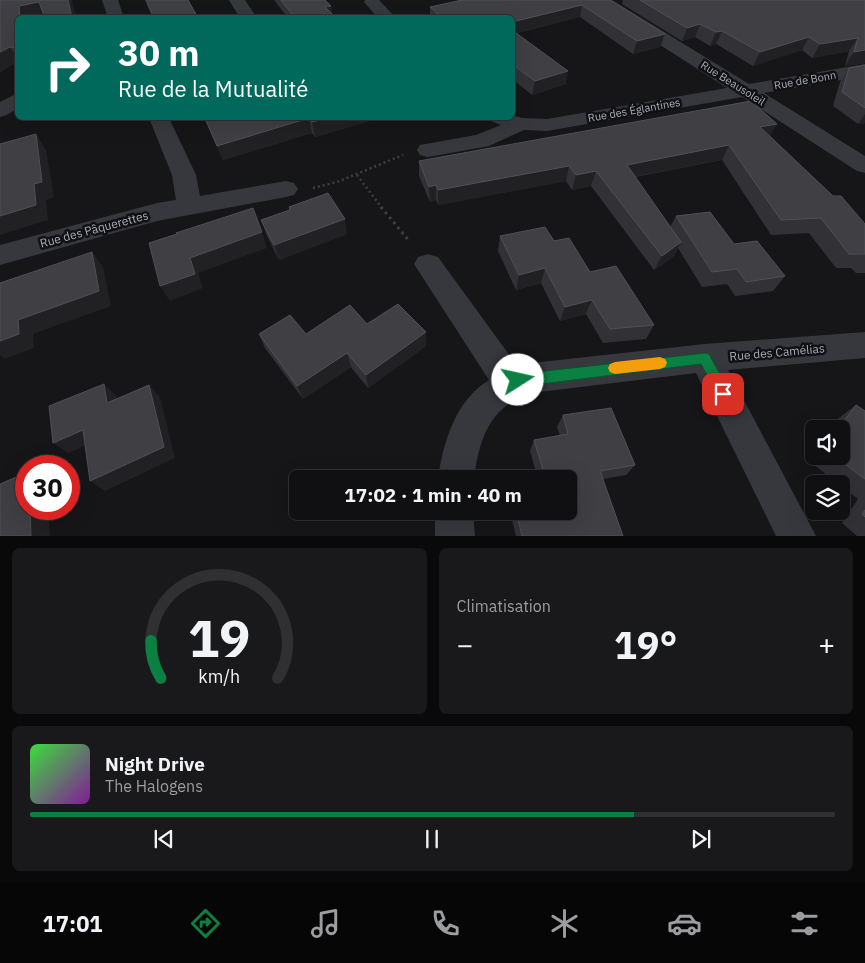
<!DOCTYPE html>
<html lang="fr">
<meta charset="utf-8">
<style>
body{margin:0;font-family:"IBM Plex Sans",sans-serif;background:#19191b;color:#f1f3f6;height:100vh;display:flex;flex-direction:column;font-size:19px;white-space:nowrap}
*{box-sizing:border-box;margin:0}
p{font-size:16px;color:#9c9d9f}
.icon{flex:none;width:28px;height:28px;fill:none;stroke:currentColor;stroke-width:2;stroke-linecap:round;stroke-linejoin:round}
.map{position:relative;height:536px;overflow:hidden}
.panel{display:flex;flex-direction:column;gap:12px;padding:12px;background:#09090a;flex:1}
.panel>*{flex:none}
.guide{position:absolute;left:15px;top:15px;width:500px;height:105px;border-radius:8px;box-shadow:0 5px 20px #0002,0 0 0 1px #303032;background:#00695c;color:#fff;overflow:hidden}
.buttons{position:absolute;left:805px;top:420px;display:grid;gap:10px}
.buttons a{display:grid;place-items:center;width:45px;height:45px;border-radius:8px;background:#101012;box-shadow:0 5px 20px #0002,0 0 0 1px #303032;font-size:25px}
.speed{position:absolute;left:15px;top:455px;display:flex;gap:10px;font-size:25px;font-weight:700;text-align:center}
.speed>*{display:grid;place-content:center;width:65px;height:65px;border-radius:50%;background:#101012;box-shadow:0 5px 20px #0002,0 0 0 1px #303032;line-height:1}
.speed .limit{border:8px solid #d22;background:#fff;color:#111}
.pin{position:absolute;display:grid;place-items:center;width:42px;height:42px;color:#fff;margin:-21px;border-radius:10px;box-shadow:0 2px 8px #0006}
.me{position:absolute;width:55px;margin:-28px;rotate:80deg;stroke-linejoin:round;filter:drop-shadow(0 0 4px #0008)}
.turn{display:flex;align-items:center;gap:18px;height:105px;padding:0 20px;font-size:22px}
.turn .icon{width:65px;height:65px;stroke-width:2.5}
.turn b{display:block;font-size:35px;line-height:42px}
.big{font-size:38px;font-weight:700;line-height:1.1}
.panel .card{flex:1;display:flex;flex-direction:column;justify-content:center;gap:8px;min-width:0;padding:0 18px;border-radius:8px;background:#19191b}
.panel .dial{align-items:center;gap:0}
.dial svg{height:130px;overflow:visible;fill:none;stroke:#303032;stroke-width:7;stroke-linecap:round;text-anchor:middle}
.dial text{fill:#f1f3f6;stroke:none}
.song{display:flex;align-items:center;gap:15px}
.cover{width:60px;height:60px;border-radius:8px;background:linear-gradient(135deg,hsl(120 70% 55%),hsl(290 70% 35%))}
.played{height:5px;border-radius:2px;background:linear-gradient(90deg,#0b8043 75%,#303032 75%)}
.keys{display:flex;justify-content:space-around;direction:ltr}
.heat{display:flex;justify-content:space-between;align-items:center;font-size:28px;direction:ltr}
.panel .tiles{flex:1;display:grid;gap:12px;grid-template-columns:1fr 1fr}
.card:last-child{grid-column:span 2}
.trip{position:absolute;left:289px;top:470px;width:288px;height:50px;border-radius:8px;background:#101012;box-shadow:0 5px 20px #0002,0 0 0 1px #303032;font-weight:700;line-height:50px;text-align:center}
.menu{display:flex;height:80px;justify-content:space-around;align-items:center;background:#060607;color:#9c9d9f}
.menu .icon{width:35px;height:35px}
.menu .current{color:#0b8043}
.menu b{font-size:22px;color:#f1f3f6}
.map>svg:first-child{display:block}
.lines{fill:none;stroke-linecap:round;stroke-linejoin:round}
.path-far1{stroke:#3d3f44;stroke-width:2.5;stroke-dasharray:2 3;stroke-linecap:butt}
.path{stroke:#3d3f44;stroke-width:3;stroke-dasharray:2.5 4;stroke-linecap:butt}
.minor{fill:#37383d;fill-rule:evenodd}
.wall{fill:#323236}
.shaded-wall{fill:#212124}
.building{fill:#3f3f44;stroke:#4f5156}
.route{fill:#0b8043;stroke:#07532c}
.slow{fill:#f59e0b}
.labels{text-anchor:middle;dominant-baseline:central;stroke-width:5;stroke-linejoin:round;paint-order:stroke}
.far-street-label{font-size:11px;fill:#a8adb8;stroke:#111113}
.street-label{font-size:12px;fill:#a8adb8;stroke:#111113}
</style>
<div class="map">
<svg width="865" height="536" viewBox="0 0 865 536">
<rect width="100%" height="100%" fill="#161618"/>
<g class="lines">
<g class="path-far1">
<path d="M 357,175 L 382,208"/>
<path d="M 313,188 L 337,182 L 403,155"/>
</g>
<path class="path" d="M 381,207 L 410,242"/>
<g class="minor">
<path d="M 102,0 L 118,0 L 124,18 L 108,18 Z"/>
<path d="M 229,0 L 245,0 L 257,18 L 240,18 Z"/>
<path d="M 365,0 L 379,0 L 396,18 L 378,18 L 364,2 Z"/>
<path d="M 593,0 L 612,0 L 749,84 L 865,64 L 865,76 L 764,93 L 865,156 L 865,173 L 857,171 L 742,97 L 547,131 L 524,130 L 489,146 L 428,157 L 420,155 L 417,150 L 420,145 L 476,135 L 501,125 L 493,122 L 490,118 L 512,118 L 512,115 L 522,118 L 547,119 L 727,88 L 595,3 Z"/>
<path d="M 18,93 L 18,108 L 7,115 L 0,117 L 0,102 Z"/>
<path d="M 149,118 L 169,118 L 196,175 L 200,196 L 286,181 L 294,183 L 298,189 L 294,195 L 286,197 L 157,221 L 0,265 L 0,245 L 157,203 L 176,200 L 172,175 Z"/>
<path d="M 428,254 L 438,257 L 518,367 L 531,363 L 705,344 L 865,332 L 865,358 L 728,370 L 816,536 L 776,536 L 696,373 L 531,393 C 490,406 479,439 474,479 L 438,479 C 443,442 456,400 489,380 L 414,264 L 418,257 Z"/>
<path d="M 435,511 L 473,511 L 475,536 L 435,536 Z"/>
</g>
</g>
<g class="wall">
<path d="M 0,0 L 44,15 L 35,18 L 18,18 L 18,61 L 0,72 Z"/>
<path d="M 145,0 L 188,0 L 198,18 L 153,18 Z"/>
<path d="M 274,0 L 325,0 L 331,6 L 332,14 L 335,18 L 288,18 Z"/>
<path d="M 587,0 L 660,47 L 633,54 L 580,17 L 517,33 L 566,84 L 532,95 L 512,79 L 512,18 L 430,18 L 430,7 Z"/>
<path d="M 623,0 L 865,0 L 865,63 L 845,66 L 849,51 L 812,58 L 802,50 L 753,66 L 716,44 L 710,46 L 695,37 L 682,41 L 622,4 Z"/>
<path d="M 865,65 L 865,123 L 858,124 L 833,106 L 840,82 L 849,68 Z"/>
<path d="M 204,118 L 380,118 L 315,137 L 312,133 L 223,160 Z"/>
<path d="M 770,136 L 833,196 L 865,224 L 865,273 L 856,273 L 851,268 L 836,268 L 809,233 L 771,235 L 722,160 L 635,177 L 670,227 L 676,216 L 734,244 L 785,276 L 773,291 L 735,296 L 727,284 L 702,287 L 678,248 L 673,257 L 654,270 L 591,186 L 572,190 L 566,181 L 438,205 L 436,200 L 430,202 L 419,176 L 419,161 Z"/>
<path d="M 289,207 L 347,234 L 279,260 L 267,236 L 261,220 L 290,210 Z"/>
<path d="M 500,236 L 554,241 L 654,325 L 646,339 L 603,343 L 586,314 L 560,321 L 541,283 L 516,290 L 498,251 Z"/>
<path d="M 367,324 L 426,346 L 368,388 L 351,367 L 303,399 L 265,348 L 259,334 L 306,334 Z"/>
<path d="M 856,405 L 865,411 L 865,536 L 857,536 L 842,523 L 858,499 L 841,486 L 841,484 L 838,484 L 807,459 L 814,450 L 814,456 L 841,456 L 841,429 L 830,429 L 839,418 Z"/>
<path d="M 563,415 L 635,465 L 626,475 L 603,479 L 623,536 L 516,536 L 512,520 L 515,511 L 568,511 L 568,479 L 538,479 L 530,451 L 534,440 L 560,436 L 557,427 Z"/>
</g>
<g class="shaded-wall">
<path d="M 68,0 L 72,0 L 76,18 L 72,18 Z"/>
<path d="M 39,2 L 47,15 L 35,18 L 20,18 L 19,6 Z"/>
<path d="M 582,5 L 580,17 L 512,34 L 512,22 Z"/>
<path d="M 331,6 L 332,18 L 325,7 Z"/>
<path d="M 700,24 L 695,37 L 682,41 L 687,28 Z"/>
<path d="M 722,31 L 716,44 L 710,46 L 716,32 Z"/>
<path d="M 665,34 L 660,47 L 633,54 L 637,41 Z"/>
<path d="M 809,37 L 802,50 L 753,66 L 760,52 Z"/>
<path d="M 858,38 L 849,51 L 812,58 L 820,44 Z"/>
<path d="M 10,47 L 18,59 L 18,61 L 0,72 L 0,52 Z"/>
<path d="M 865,50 L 865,63 L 845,66 L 854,52 Z"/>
<path d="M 568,71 L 566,84 L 532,95 L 535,81 Z"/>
<path d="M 865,114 L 865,123 L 858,124 Z"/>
<path d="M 309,118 L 312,133 L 223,160 L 217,146 Z"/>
<path d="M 327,118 L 380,118 L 315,137 L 312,122 Z"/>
<path d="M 777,124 L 768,139 L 760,127 Z"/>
<path d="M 36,134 L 46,150 L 54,197 L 46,200 L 48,220 L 0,235 L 0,216 L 34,184 Z"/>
<path d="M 729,145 L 722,160 L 621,179 L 627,165 Z"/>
<path d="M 569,166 L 566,181 L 438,205 L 438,190 Z"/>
<path d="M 596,171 L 591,186 L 572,190 L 576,175 Z"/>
<path d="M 436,185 L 436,200 L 430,202 L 429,187 Z"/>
<path d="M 345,219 L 347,234 L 279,260 L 274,245 Z"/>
<path d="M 262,232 L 267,248 L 198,273 L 203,288 L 170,301 L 160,286 L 190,258 Z"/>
<path d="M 681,242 L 673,257 L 654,270 L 662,256 Z"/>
<path d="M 92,252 L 103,267 L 111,306 L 33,334 L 34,348 L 5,359 L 0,355 L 0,341 L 18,320 Z"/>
<path d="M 545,268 L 541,283 L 516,290 L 519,275 Z"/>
<path d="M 592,300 L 586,314 L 560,321 L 565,307 Z"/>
<path d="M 426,332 L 426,346 L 368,388 L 366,375 Z"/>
<path d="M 347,353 L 351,367 L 303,399 L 297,386 Z"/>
<path d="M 104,384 L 117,396 L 120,415 L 107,403 Z"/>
<path d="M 149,385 L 160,397 L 175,458 L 105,491 L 90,481 Z"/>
<path d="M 83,430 L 97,441 L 68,453 L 53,443 Z"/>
<path d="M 30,509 L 48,509 L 50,536 L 31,536 Z"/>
</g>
<g class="building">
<path d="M 0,0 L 68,0 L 72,18 L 45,18 L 39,2 L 19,6 L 20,18 L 18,18 L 18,48 L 10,47 L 0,52 Z"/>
<path d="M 146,0 L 188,0 L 198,18 L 154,18 Z"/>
<path d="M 281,0 L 325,0 L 331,6 L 325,7 L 335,17 L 295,18 Z"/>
<path d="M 462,0 L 610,0 L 665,34 L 637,41 L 582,5 L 512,22 L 512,18 L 442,18 L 430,7 Z"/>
<path d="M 640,0 L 865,0 L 865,50 L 854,52 L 858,38 L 820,44 L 809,37 L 760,52 L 722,31 L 716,32 L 700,24 L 687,28 Z"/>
<path d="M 512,30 L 568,71 L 535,81 L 512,64 Z"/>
<path d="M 865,65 L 865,108 L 842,92 L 849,68 Z"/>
<path d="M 751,101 L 777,124 L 760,127 L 833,196 L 841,196 L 865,224 L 865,254 L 849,254 L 821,218 L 781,220 L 729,145 L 627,165 L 681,242 L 662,256 L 596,171 L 576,175 L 569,166 L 438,190 L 436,185 L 429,187 L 419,161 Z"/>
<path d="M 205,118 L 327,118 L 312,122 L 309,118 L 217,146 Z"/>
<path d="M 36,134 L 42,182 L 34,184 L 36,205 L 0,216 L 0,144 Z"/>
<path d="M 328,193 L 345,219 L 274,245 L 261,220 L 290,210 L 289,207 Z"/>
<path d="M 253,208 L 262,232 L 190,258 L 195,274 L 160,286 L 149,243 L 177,234 L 176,233 Z"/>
<path d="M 710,212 L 734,244 L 757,241 L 785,276 L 746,282 L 737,269 L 712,272 L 676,216 Z"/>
<path d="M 545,227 L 554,241 L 569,238 L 590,272 L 616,266 L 654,325 L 610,329 L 592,300 L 565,307 L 545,268 L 519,275 L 500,236 Z"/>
<path d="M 92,252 L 99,291 L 18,320 L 19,334 L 0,341 L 0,283 Z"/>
<path d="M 398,304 L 426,332 L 366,375 L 347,353 L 297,386 L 259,334 L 290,315 L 306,334 L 350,305 L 367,324 Z"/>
<path d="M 104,384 L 107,403 L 149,385 L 164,447 L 90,481 L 83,430 L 53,443 L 49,406 Z"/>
<path d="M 856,405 L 865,411 L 865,479 L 834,456 L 841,456 L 841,429 L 838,429 Z"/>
<path d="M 611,408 L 635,465 L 600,471 L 623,536 L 522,536 L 516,511 L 568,511 L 568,479 L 546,479 L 534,440 L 568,434 L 563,415 Z"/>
<path d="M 26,473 L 26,509 L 30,509 L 31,536 L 0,536 L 0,484 Z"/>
<path d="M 865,510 L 865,517 L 862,514 Z"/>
</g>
<path class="route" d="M 705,353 L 709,354 L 728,389 L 730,394 L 728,398 L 723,400 L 719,398 L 701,364 L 518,387 L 514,385 L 512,380 L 514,376 L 518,374 Z"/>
<path class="slow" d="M 660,357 L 665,359 L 667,363 L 665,367 L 660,369 L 615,374 L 610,372 L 608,368 L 610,364 L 615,362 Z"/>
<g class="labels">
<g class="far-street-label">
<text transform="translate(805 80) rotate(-10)">Rue de Bonn</text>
<text transform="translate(733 83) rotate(32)">Rue Beausoleil</text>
<text transform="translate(634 110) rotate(-10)">Rue des Églantines</text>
</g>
<g class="street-label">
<text transform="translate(94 229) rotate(-15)">Rue des Pâquerettes</text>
<text transform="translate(777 352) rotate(-5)">Rue des Camélias</text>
</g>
</g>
</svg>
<div class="buttons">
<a><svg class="icon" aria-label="sound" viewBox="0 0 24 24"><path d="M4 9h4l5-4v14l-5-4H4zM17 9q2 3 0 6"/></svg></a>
<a><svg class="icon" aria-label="layers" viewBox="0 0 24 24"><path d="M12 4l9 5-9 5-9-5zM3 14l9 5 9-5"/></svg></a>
</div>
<div class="speed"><div class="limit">30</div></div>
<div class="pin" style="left:723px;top:394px;background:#d93025"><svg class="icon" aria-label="arrive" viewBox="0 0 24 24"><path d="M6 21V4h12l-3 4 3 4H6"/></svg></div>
<svg class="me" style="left:518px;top:380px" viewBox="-20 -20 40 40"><circle r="19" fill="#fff"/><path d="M0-13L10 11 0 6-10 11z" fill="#0b8043"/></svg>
<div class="trip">17:02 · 1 min · 40 m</div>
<div class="guide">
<div class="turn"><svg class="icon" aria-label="right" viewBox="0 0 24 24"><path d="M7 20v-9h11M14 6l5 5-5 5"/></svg><div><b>30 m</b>Rue de la Mutualité</div></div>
</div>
</div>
<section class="panel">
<div class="tiles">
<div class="card dial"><svg viewBox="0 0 100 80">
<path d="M14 69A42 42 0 1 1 86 69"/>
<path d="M14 69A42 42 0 0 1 8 46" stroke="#0b8043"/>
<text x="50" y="56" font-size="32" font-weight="700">19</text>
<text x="50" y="72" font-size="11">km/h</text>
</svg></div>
<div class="card"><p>Climatisation</p>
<div class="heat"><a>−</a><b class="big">19°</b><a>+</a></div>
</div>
<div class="card">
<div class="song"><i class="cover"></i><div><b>Night Drive</b><p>The Halogens</p></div></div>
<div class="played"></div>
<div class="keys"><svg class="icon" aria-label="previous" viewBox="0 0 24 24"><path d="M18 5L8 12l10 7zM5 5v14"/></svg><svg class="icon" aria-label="pause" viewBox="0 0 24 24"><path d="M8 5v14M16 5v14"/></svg><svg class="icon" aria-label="next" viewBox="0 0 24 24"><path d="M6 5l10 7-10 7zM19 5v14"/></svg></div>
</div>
</div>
</section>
<nav class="menu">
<b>17:01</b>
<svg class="icon current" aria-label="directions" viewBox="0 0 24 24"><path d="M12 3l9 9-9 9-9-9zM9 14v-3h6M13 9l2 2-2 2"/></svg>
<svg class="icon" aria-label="music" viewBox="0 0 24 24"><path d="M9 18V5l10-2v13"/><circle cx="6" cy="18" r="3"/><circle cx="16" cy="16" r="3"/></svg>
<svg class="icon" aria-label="phone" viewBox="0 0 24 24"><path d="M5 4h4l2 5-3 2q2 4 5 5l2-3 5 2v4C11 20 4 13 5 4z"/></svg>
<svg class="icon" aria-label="climate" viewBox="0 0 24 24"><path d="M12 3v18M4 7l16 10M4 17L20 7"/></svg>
<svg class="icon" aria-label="car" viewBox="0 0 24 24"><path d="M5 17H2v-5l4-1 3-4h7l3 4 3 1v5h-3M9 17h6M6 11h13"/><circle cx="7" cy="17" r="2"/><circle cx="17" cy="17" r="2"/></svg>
<svg class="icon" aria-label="filters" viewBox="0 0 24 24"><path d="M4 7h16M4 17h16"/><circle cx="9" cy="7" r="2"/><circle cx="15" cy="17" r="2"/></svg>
</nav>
